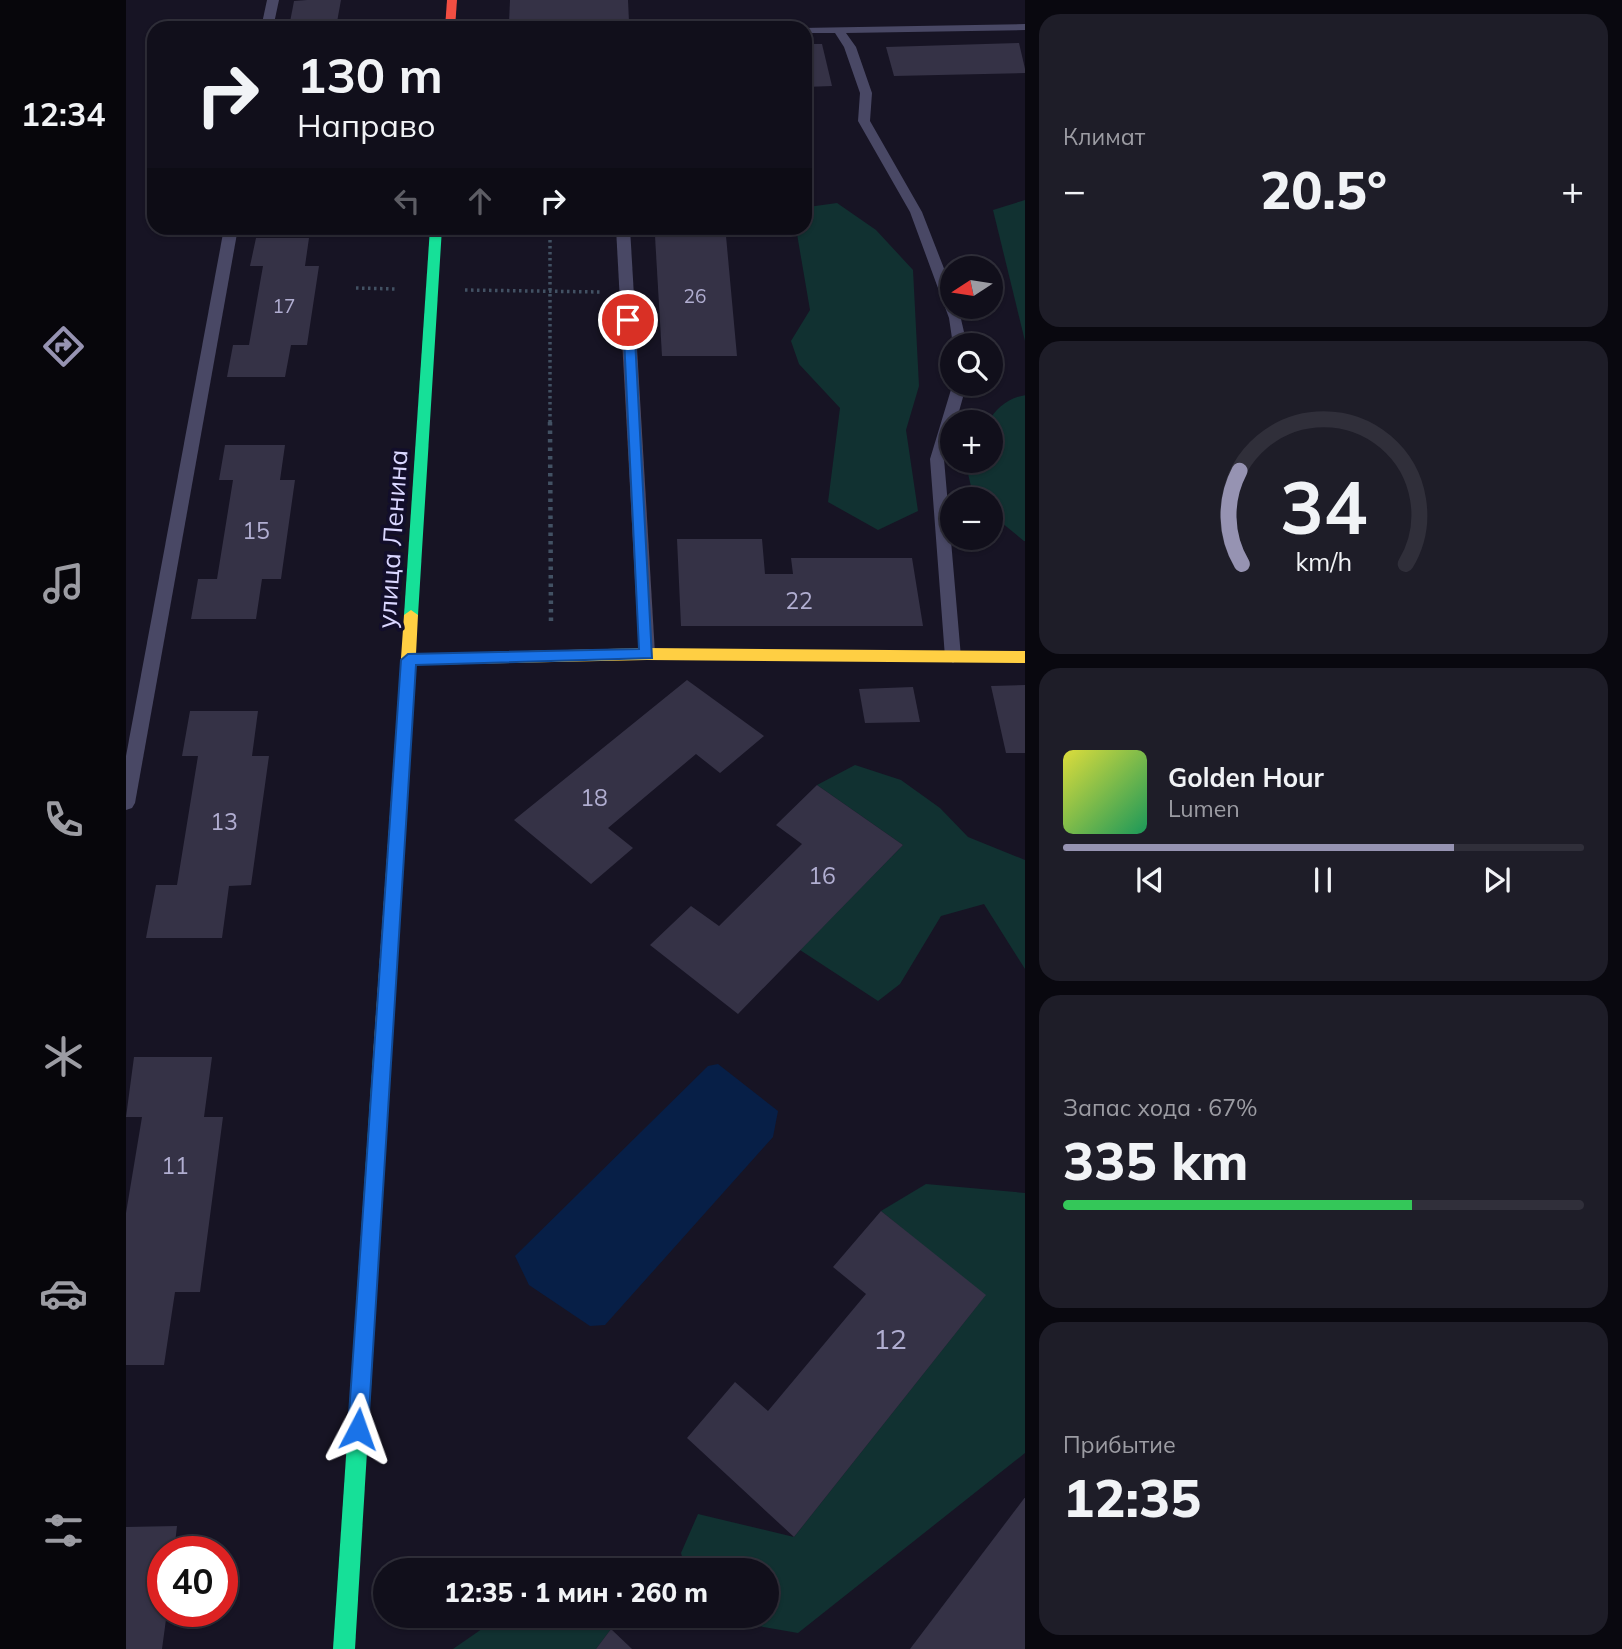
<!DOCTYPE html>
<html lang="ru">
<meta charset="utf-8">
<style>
body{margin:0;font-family:Mulish,sans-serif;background:#1e1d28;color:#f1f3f6;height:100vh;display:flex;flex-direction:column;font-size:26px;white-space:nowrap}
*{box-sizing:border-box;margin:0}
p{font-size:23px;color:#9c9ca3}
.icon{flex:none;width:38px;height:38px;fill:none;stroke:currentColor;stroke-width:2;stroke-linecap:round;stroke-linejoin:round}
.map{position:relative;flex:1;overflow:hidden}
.panel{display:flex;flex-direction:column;gap:14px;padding:14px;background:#09080f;width:597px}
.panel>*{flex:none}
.banner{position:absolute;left:21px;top:21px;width:665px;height:214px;border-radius:21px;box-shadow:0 2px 5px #0004,0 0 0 2px #302f3a;background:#110f1b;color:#f1f3f6;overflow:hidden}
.needle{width:46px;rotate:258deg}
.buttons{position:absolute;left:814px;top:256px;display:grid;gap:14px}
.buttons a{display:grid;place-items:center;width:63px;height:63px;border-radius:50%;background:#110f1b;box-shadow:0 2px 5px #0004,0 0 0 2px #302f3a;font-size:35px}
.speed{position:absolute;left:21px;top:1536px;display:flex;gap:14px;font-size:35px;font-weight:700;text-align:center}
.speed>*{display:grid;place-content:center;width:91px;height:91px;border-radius:50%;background:#110f1b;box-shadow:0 2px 5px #0004,0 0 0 2px #302f3a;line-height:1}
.speed .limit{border:10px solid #d22;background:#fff;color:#111}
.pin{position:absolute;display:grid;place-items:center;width:60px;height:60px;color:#fff;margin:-30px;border:4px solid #fff;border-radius:50%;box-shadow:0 2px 7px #0007}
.me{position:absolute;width:77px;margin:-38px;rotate:4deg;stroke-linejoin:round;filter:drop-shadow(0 0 5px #0008)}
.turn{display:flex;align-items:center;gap:24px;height:147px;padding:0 35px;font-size:32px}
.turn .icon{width:91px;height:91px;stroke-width:2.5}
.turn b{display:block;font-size:49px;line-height:60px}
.lanes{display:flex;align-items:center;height:66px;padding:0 35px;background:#0003;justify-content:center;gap:35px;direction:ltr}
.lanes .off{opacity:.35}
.big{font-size:52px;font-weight:800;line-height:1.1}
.panel .widget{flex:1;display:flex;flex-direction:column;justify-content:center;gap:10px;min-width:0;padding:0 24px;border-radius:21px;background:#1e1d28}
.panel .dial{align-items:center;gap:0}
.dial svg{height:182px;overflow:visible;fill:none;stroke:#302f3a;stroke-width:7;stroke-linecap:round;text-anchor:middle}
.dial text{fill:#f1f3f6;stroke:none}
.song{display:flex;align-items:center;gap:21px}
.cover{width:84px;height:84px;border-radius:10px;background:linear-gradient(135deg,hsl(60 70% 55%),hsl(150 70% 35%))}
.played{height:7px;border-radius:4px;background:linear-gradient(90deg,#9693b2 75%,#302f3a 75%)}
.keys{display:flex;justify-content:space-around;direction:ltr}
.heat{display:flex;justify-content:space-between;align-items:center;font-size:38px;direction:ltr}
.charge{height:10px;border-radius:5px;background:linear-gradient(90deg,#34c759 67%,#302f3a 0)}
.trip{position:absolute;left:247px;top:1558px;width:406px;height:70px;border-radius:35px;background:#110f1b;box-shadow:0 2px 5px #0004,0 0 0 2px #302f3a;font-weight:800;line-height:70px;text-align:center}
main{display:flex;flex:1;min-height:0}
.tab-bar{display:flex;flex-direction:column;width:126px;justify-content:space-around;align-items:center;background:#07060b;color:#9c9ca3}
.tab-bar .icon{width:49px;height:49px}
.tab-bar .selected{color:#9693b2}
.tab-bar b{font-size:32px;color:#f1f3f6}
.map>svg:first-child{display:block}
.green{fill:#113131}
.water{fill:#071f47}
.building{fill:#353246}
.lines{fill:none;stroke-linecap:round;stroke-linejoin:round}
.path-far1{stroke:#425163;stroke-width:3.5;stroke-dasharray:2.5 3.5;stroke-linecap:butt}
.path{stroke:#425163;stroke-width:4.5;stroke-dasharray:3.5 5;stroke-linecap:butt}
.lane{fill:#494865;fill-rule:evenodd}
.fast{fill:#16e098;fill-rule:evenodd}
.slow{fill:#ffcf43;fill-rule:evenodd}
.jam{fill:#f24e42;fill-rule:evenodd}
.route{fill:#1a73e8;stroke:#114b97;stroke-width:2}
.labels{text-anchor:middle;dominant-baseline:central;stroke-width:7;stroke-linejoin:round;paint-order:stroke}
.far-number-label{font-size:19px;fill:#b1aed1}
.number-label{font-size:23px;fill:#b1aed1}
.street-label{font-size:26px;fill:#dad7ff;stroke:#120e2a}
.near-number-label{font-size:28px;fill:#b1aed1}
</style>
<main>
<nav class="tab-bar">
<b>12:34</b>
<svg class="icon selected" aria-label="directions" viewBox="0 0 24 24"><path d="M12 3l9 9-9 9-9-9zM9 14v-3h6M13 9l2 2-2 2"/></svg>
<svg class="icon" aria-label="music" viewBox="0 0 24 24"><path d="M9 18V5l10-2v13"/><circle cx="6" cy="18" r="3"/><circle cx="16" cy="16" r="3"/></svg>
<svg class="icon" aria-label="phone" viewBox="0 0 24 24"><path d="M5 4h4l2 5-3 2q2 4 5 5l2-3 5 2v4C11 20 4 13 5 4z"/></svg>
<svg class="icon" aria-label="climate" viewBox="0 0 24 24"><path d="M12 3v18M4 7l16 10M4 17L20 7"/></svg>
<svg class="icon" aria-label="car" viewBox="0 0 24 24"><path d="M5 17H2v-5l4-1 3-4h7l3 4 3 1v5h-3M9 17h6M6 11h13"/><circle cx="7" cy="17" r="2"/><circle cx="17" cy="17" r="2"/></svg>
<svg class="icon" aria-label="filters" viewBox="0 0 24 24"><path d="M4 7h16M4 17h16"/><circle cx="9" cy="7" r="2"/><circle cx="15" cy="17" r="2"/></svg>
</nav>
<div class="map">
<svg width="900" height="1649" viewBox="0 0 900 1649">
<rect width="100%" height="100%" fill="#171424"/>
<g class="green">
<path d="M 899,200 L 900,200 L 899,341 L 867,210 Z"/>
<path d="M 711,203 L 750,230 L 787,270 L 793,386 L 780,430 L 792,511 L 752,530 L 702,502 L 714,408 L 673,364 L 665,341 L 684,310 L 670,228 L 679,228 L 679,209 L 682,207 Z"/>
<path d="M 900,395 L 900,541 L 898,541 L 865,514 L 864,499 L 848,499 L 839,461 L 864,460 L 864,422 L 862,422 C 870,408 883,397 900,395 Z"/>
<path d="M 729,765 L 775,780 L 814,808 L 842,837 L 899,860 L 899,969 L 858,904 L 815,916 L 774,984 L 752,1001 L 674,950 L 777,845 L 691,785 Z"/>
<path d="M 800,1184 L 899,1193 L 899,1453 L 672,1633 L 575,1616 L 640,1615 L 640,1570 L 560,1570 L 555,1553 L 572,1514 L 668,1537 L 859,1296 L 755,1211 Z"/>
<path d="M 376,1615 L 474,1615 L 485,1629 L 470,1649 L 327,1649 Z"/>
</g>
<path class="water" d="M 592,1064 L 652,1111 L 647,1137 L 479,1325 L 464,1326 L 403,1285 L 389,1256 L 582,1066 Z"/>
<g class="building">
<path d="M 181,0 L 215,0 L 211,22 L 164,22 L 168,1 Z"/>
<path d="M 384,0 L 502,0 L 503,22 L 383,23 Z"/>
<path d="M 893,43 L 900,73 L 768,76 L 760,47 Z"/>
<path d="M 679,44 L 696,44 L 706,86 L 679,87 Z"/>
<path d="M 529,236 L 600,236 L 611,356 L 536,356 Z"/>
<path d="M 130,238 L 183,238 L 179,266 L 193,266 L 181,345 L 165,345 L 159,377 L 101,377 L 107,345 L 123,345 L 137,266 L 124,266 Z"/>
<path d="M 99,445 L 159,445 L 154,480 L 169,480 L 155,579 L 136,579 L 130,619 L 65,619 L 72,579 L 91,579 L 107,480 L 93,480 Z"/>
<path d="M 551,539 L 636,539 L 639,574 L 667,574 L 665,558 L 786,558 L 797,626 L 555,626 Z"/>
<path d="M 561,680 L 638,736 L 594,773 L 570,754 L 482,828 L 507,848 L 465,884 L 388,820 Z"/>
<path d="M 900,685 L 900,753 L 880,753 L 865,686 Z"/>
<path d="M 787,687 L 794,722 L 739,723 L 733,689 Z"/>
<path d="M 64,711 L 132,711 L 126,756 L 143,756 L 125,885 L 103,886 L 96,938 L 20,938 L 30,885 L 51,885 L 72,756 L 56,756 Z"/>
<path d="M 691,785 L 777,845 L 612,1014 L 524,945 L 565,906 L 593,926 L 676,844 L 650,825 Z"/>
<path d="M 8,1057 L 86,1057 L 78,1117 L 97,1117 L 74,1292 L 49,1292 L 38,1365 L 0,1365 L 0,1213 L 16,1117 L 0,1117 Z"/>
<path d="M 755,1211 L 860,1295 L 668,1537 L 561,1438 L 609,1382 L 642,1411 L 740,1294 L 707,1267 Z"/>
<path d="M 900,1496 L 900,1649 L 784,1649 Z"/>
<path d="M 51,1526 L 48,1552 L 37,1552 L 37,1612 L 41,1612 L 36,1649 L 0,1649 L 0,1527 Z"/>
<path d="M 485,1629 L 506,1649 L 470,1649 Z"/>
</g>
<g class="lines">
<g class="path-far1">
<path d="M 424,228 L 424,424"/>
<path d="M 230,288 L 271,289"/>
<path d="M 339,290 L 474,292"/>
</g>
<path class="path" d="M 424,422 L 425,624"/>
<g class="lane">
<path d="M 141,0 L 153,0 L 147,28 L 135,28 Z"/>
<path d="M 900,24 L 900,30 L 720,33 L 730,47 L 746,93 L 744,121 L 796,212 L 826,289 L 826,306 L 832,306 L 841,345 L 827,345 L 823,318 L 784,212 L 732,121 L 734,93 L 718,47 L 709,33 L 679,33 L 679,28 L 675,28 Z"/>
<path d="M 98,228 L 112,228 L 9,803 L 6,808 L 0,810 L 0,756 Z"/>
<path d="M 490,228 L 504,228 L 529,654 L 521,660 L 513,654 Z"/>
<path d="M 827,383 L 841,383 L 830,422 L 826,422 L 826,434 L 818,459 L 835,657 L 827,663 L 819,657 L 804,459 Z"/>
</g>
<g class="fast">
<path d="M 304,228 L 316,228 L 292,615 L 285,620 L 278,615 Z"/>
<path d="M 256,1049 L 262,1051 L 265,1057 L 229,1649 L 207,1649 L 247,1057 L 250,1051 Z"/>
</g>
<path class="slow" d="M 285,610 L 292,615 L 290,654 L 521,648 L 900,651 L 900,663 L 521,660 L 289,665 L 265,1057 L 262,1063 L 256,1065 L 250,1063 L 247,1057 L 278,615 Z"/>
<path class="jam" d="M 321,0 L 331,0 L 329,28 L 319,28 Z"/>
</g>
<path class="route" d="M 497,317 L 508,320 L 526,658 L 290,665 L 242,1429 L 239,1436 L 232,1439 L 225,1436 L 222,1429 L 275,660 L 282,654 L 513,649 Z"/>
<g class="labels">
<g class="far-number-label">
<text x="569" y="296">26</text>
<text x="158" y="306">17</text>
</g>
<g class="number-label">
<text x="130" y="530">15</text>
<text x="673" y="600">22</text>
<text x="468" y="797">18</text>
<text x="98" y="821">13</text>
<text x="696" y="875">16</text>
<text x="49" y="1165">11</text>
</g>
<g class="street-label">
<text transform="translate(266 539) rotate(-86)">улица Ленина</text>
</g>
<g class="near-number-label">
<text x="764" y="1338">12</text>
</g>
</g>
</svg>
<div class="buttons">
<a><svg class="needle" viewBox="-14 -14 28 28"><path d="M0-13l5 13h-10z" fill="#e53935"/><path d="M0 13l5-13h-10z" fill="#9c9ca3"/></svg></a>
<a><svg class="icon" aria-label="search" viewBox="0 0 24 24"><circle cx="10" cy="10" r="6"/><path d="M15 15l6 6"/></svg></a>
<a>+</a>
<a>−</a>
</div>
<div class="speed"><div class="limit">40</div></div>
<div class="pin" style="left:502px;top:320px;background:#d93025"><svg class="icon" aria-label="arrive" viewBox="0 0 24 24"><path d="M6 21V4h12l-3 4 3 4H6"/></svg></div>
<svg class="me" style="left:232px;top:1429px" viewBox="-20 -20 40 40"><path d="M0-17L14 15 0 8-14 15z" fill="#1a73e8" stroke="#fff" stroke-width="4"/></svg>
<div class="trip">12:35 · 1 мин · 260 m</div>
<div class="banner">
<div class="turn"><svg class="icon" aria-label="right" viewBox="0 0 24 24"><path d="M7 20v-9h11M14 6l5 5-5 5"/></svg><div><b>130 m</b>Направо</div></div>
<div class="lanes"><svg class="icon off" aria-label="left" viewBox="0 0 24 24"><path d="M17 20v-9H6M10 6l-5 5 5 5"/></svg><svg class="icon off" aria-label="ahead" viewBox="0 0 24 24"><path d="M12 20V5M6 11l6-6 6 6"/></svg><svg class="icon" aria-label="right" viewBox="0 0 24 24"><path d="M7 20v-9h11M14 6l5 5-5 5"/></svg></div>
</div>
</div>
<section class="panel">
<div class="widget"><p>Климат</p>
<div class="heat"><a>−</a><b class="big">20.5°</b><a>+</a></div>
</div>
<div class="widget dial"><svg viewBox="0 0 100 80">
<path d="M14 69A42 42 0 1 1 86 69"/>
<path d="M14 69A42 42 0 0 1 13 28" stroke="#9693b2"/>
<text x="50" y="56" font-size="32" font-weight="700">34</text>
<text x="50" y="72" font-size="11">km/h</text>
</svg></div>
<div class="widget">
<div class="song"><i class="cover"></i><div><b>Golden Hour</b><p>Lumen</p></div></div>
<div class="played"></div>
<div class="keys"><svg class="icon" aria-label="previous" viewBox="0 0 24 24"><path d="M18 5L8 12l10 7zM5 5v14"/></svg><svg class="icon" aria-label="pause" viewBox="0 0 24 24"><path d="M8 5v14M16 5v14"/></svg><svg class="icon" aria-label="next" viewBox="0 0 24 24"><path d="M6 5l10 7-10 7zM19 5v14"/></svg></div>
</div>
<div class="widget"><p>Запас хода · 67%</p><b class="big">335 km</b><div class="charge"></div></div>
<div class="widget"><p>Прибытие</p><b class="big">12:35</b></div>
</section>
</main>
